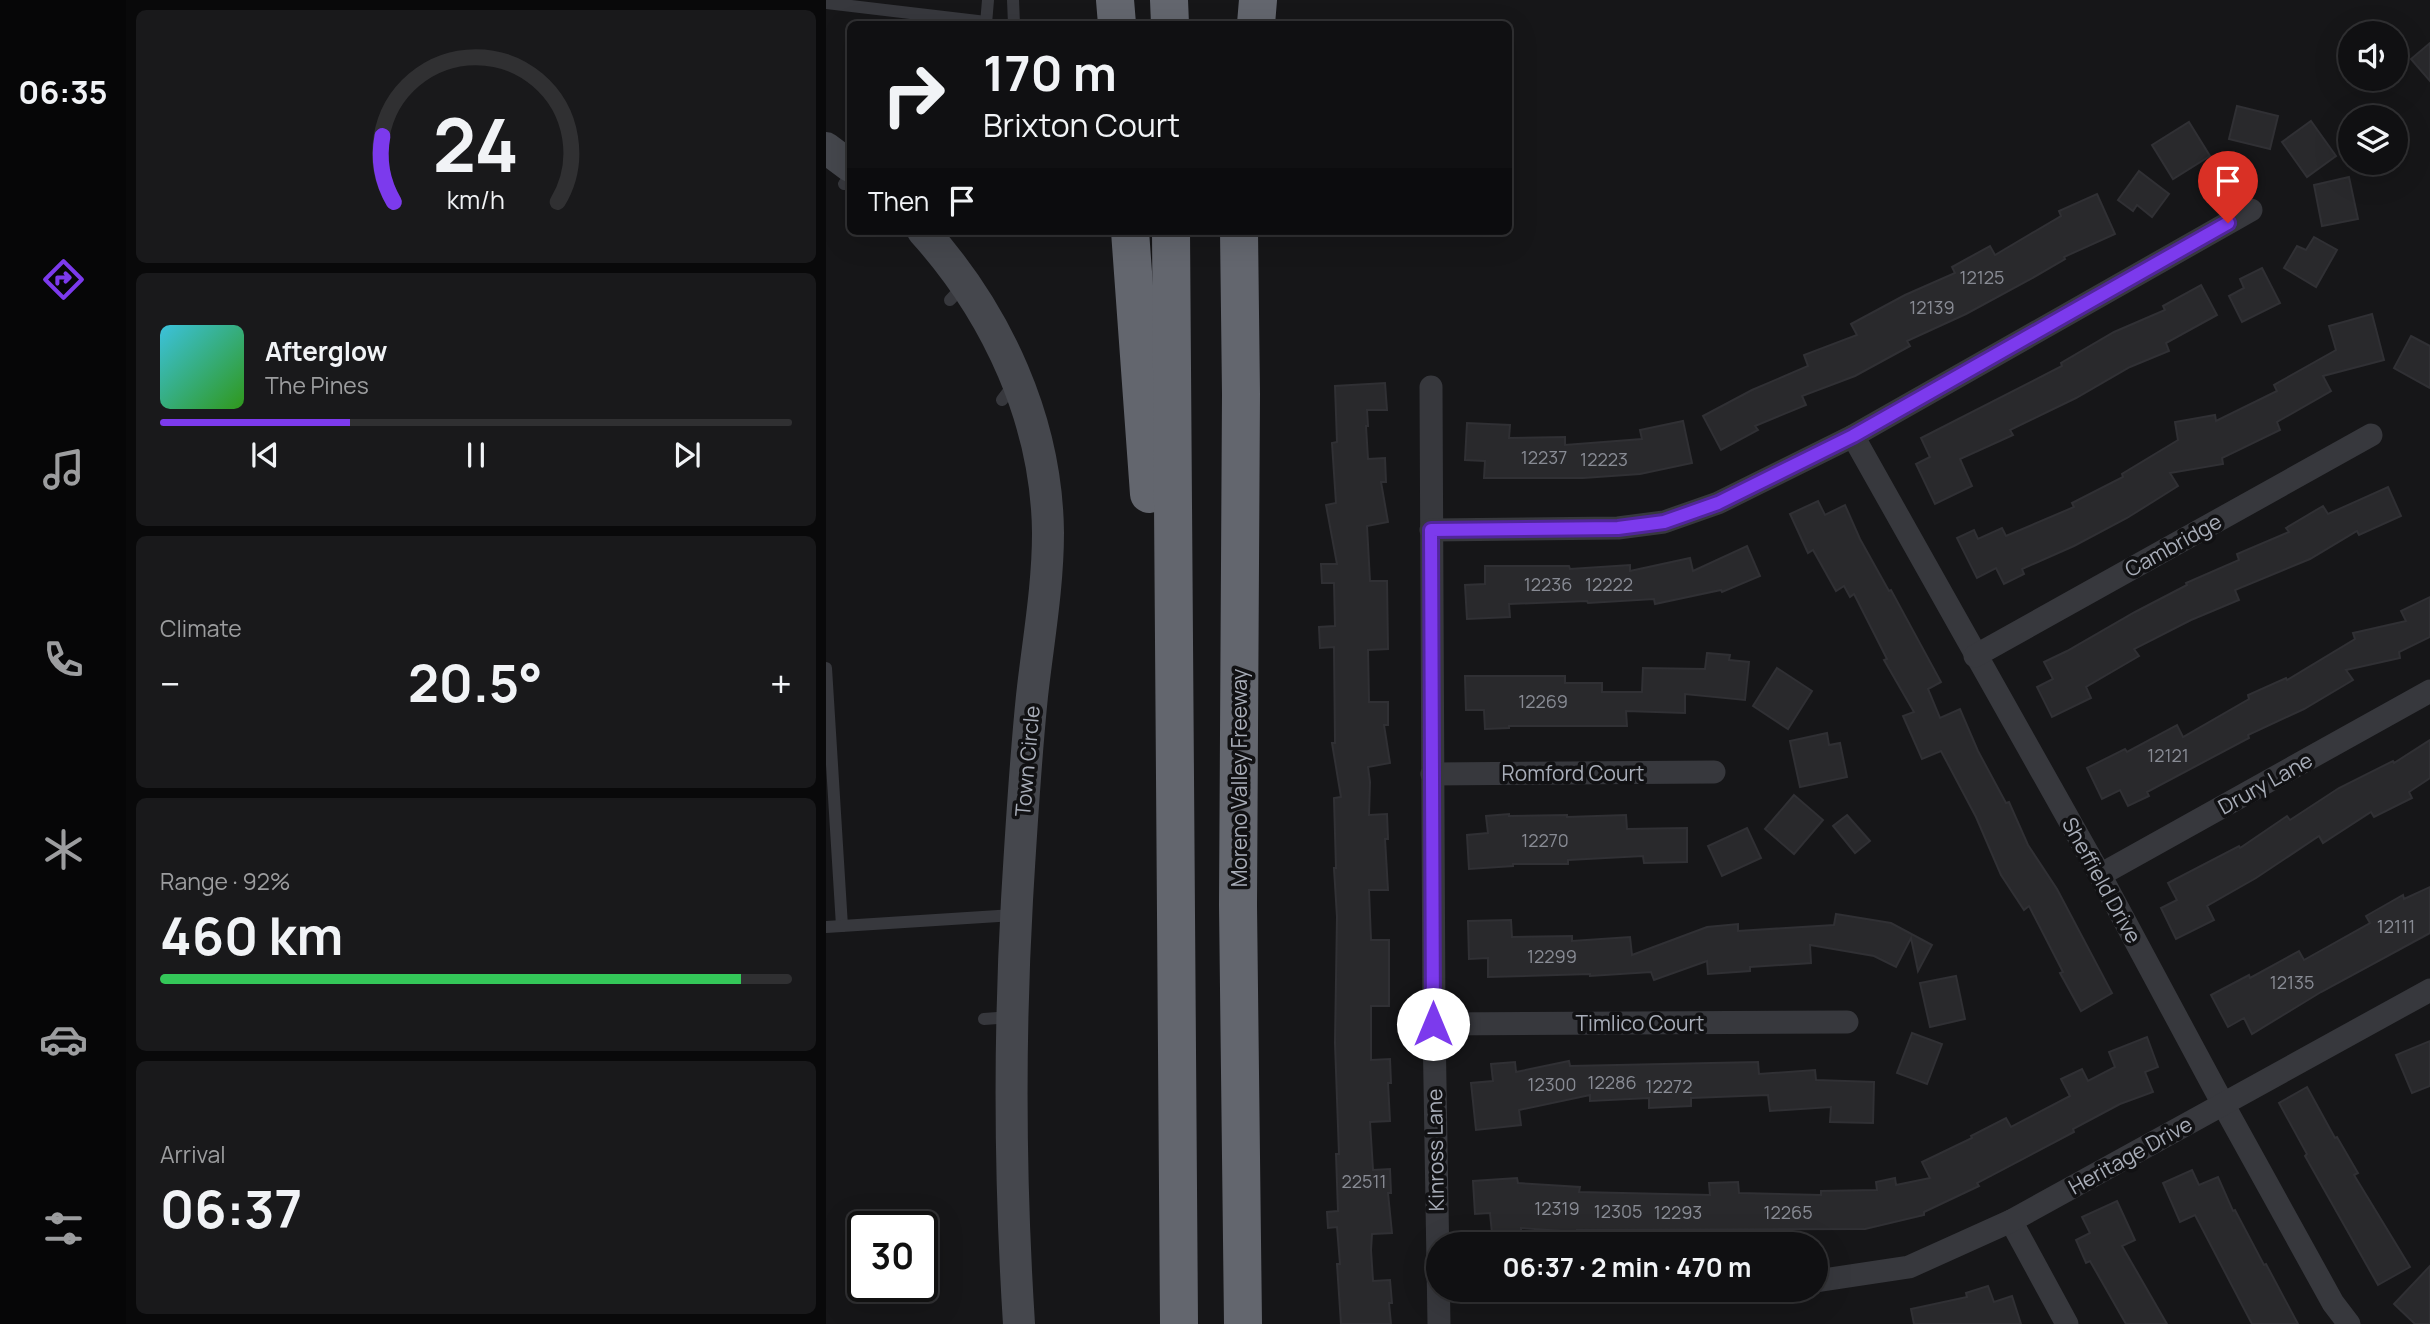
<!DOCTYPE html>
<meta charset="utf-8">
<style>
body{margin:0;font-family:Manrope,sans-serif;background:#19191b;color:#f1f3f6;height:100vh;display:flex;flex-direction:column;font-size:26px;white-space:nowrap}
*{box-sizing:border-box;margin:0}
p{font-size:23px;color:#9c9d9f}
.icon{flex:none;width:38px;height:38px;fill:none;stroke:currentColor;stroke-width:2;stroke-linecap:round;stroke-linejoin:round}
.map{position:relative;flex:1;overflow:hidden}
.panel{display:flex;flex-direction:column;gap:10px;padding:10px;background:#09090a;width:700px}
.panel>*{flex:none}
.banner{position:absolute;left:21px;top:21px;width:665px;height:214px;border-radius:10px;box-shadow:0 7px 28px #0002,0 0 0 2px #303032;background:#101012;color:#f1f3f6;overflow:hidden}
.buttons{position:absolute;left:1512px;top:21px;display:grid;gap:14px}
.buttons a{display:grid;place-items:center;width:70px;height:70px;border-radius:50%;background:#101012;box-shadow:0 7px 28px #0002,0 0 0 2px #303032;font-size:35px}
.speed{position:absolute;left:21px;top:1211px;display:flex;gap:14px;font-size:35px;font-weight:700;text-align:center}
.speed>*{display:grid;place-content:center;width:91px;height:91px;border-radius:50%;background:#101012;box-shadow:0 7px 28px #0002,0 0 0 2px #303032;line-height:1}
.speed .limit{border:4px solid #111;border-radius:10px;background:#fff;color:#111}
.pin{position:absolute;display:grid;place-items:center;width:60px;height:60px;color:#fff;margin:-72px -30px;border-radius:50% 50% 50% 0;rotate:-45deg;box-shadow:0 0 7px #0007}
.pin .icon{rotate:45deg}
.me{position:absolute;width:77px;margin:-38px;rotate:0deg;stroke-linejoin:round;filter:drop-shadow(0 0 5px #0008)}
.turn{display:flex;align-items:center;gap:24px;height:147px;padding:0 21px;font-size:32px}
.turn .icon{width:91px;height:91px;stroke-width:2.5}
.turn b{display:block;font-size:49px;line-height:60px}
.then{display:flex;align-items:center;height:66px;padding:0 21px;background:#0003;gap:14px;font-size:26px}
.big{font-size:52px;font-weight:700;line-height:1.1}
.panel .tile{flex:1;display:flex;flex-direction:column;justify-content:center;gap:10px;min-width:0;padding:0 24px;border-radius:10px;background:#19191b}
.panel .dial{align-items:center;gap:0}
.dial svg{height:182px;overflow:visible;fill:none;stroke:#303032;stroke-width:7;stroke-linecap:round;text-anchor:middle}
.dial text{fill:#f1f3f6;stroke:none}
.song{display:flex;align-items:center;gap:21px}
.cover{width:84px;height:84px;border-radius:10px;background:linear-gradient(135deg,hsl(190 70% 55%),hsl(110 70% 35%))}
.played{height:7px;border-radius:4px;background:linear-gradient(90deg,#7c3aed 30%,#303032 30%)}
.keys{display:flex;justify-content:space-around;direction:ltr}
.heat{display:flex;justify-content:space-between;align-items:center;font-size:38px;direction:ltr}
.charge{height:10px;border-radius:5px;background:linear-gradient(90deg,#34c759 92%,#303032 0)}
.trip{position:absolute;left:600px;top:1232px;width:402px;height:70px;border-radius:35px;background:#101012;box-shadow:0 7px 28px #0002,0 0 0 2px #303032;font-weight:700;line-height:70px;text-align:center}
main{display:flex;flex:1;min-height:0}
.menu{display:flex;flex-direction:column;width:126px;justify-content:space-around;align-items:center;background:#060607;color:#9c9d9f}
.menu .icon{width:49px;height:49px}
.menu .selected{color:#7c3aed}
.menu b{font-size:32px;color:#f1f3f6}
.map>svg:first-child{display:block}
.building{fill:#29292c;stroke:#303034;stroke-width:2}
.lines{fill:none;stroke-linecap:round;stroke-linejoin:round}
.lane{stroke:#37383d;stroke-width:12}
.street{stroke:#37383d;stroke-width:23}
.secondary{stroke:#45474d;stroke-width:32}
.highway{stroke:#63666e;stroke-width:38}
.route-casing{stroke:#51269a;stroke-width:18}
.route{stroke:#7c3aed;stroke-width:12}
.labels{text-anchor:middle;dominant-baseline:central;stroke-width:7;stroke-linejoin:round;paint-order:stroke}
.number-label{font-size:18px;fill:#888b94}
.street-label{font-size:21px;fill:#a8adb8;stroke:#111113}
</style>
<main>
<nav class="menu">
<b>06:35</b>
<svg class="icon selected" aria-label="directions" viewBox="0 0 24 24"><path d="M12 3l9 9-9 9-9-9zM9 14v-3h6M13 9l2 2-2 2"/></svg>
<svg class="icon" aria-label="music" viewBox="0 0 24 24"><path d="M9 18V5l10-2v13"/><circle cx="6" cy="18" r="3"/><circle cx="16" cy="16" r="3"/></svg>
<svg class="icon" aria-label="phone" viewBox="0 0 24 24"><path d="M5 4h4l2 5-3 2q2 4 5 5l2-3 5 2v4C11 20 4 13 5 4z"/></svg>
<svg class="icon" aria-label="climate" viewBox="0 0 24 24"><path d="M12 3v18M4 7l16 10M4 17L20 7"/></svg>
<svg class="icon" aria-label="car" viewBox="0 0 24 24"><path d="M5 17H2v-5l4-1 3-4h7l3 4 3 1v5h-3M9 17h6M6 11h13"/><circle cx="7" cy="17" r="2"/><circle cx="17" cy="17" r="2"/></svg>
<svg class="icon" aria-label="filters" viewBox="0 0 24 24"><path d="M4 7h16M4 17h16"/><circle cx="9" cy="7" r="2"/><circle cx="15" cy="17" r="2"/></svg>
</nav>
<section class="panel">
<div class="tile dial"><svg viewBox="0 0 100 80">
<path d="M14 69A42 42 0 1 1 86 69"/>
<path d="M14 69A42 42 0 0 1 9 40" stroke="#7c3aed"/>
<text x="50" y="56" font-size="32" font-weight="700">24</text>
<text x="50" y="72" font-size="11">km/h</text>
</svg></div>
<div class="tile">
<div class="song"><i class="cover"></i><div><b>Afterglow</b><p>The Pines</p></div></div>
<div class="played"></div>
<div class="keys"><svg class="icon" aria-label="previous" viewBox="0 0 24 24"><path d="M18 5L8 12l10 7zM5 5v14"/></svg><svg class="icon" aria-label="pause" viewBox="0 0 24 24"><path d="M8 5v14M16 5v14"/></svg><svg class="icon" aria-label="next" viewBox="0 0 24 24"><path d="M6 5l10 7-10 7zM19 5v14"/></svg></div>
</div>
<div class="tile"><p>Climate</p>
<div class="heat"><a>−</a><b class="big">20.5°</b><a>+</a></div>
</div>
<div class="tile"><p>Range · 92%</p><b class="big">460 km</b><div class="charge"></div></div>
<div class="tile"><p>Arrival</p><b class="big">06:37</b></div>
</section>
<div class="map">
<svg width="1604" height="1324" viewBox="0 0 1604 1324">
<rect width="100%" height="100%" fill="#161618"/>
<g class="building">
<path d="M 1604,43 L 1604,81 L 1585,59 Z"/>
<path d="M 1411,106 L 1452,116 L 1444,149 L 1403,139 Z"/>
<path d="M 1485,121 L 1510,156 L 1481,177 L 1456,142 Z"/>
<path d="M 1363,122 L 1384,156 L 1347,179 L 1326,145 Z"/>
<path d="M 1313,171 L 1343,194 L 1326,217 L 1311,205 L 1307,211 L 1292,200 Z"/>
<path d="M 1523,177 L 1532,219 L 1496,226 L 1488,185 Z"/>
<path d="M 1271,194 L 1289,234 L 1238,257 L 1239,259 L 1203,280 L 1140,314 L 1081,341 L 1084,346 L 1029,376 L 976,396 L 980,405 L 929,426 L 932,430 L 895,450 L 877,416 L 926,390 L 982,366 L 978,355 L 1031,335 L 1025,324 L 1079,295 L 1129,273 L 1126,267 L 1164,246 L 1169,255 L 1235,216 L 1233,211 Z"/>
<path d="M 1488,237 L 1511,250 L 1490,287 L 1458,268 L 1471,246 L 1480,250 Z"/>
<path d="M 1436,268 L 1454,303 L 1416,322 L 1403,296 L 1418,288 L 1414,279 Z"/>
<path d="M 1375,285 L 1391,315 L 1340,343 L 1343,351 L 1304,367 L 1250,398 L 1184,430 L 1187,435 L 1134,459 L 1146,486 L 1109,504 L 1090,464 L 1104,457 L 1095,438 L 1236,366 L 1235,363 L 1288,332 L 1339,310 L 1337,306 Z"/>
<path d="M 1546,314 L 1558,360 L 1497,376 L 1505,391 L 1451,422 L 1454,430 L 1396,458 L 1397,464 L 1344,473 L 1352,486 L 1301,518 L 1248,546 L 1196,569 L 1198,574 L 1178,584 L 1170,568 L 1151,578 L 1131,538 L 1148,530 L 1152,539 L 1176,528 L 1180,536 L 1248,507 L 1246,503 L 1297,477 L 1296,474 L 1352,440 L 1349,422 L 1389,415 L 1390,421 L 1451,391 L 1448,385 L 1510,350 L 1503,326 Z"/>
<path d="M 1585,336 L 1604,346 L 1604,388 L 1568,368 Z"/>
<path d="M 559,383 L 561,410 L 541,410 L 542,426 L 540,426 L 542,459 L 559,458 L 560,482 L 555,482 L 562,522 L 541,526 L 544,581 L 561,581 L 562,649 L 542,650 L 543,702 L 562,702 L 562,725 L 558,725 L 564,763 L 542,767 L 544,782 L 543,815 L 561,814 L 562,839 L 559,839 L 562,890 L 543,890 L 545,940 L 563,940 L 563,1006 L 545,1006 L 545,1060 L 564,1059 L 565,1083 L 562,1083 L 564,1121 L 544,1122 L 547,1170 L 564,1169 L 565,1193 L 562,1193 L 566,1233 L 546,1234 L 545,1250 L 547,1281 L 564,1280 L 566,1303 L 563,1303 L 565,1324 L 515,1324 L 511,1264 L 514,1264 L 511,1227 L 502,1228 L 501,1212 L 512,1211 L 510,1154 L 513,1154 L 509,1043 L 511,917 L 508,868 L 510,868 L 508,798 L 515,797 L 506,743 L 509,743 L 508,647 L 494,648 L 493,627 L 509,626 L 508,583 L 496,583 L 495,564 L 511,564 L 500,505 L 510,503 L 506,443 L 511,442 L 509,386 Z"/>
<path d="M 857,421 L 866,463 L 814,474 L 757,478 L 658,478 L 659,461 L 639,460 L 641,423 L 684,425 L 683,438 L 739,437 L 739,445 L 816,439 L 814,430 Z"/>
<path d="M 1562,487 L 1575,516 L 1533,535 L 1531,531 L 1484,559 L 1409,590 L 1413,600 L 1365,620 L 1308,649 L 1313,656 L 1260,687 L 1265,698 L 1226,717 L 1211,687 L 1227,679 L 1218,662 L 1241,651 L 1309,612 L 1361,585 L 1360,583 L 1413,560 L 1411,554 L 1463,532 L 1460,528 L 1497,506 L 1502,514 Z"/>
<path d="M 992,501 L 999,515 L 1019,505 L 1034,539 L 1063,591 L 1065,590 L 1115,682 L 1102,689 L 1114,718 L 1134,709 L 1152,751 L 1180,803 L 1183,802 L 1202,845 L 1231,889 L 1286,993 L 1255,1011 L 1234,973 L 1237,972 L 1203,906 L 1198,910 L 1175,875 L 1150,817 L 1115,751 L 1096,759 L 1077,716 L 1088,712 L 1058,660 L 1061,659 L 1028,594 L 1024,597 L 1018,586 L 1010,591 L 987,550 L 982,553 L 964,514 Z"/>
<path d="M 921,546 L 934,576 L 896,592 L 895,590 L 829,604 L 828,599 L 762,603 L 761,601 L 683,604 L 684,617 L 641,619 L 639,585 L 659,584 L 659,566 L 743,566 L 744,569 L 804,565 L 804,571 L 864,558 L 867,571 Z"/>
<path d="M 1604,597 L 1604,637 L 1573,652 L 1574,658 L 1520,670 L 1527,680 L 1478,709 L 1422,735 L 1423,738 L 1321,792 L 1323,796 L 1302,806 L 1294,790 L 1276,799 L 1261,768 L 1299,749 L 1301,752 L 1351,725 L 1357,737 L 1423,699 L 1422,695 L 1460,678 L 1461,680 L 1529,639 L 1527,633 L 1580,621 L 1575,611 Z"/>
<path d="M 881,653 L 904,655 L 903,660 L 923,662 L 919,700 L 859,694 L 859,713 L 800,711 L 801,726 L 683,726 L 683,728 L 659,729 L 658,710 L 640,710 L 639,676 L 739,676 L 739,683 L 776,683 L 776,692 L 816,692 L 817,668 L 879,669 Z"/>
<path d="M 951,668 L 986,691 L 962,729 L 927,706 Z"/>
<path d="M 1001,733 L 1003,745 L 1014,743 L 1021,777 L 974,787 L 964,741 Z"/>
<path d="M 1604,740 L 1604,778 L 1583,792 L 1586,798 L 1548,817 L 1545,812 L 1497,843 L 1493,836 L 1430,878 L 1381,906 L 1388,920 L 1350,939 L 1335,908 L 1351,900 L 1342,883 L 1413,846 L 1414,848 L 1461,816 L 1464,820 L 1513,788 L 1567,761 L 1568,763 Z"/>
<path d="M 968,795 L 997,820 L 968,854 L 939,829 Z"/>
<path d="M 683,814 L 683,816 L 741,815 L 741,817 L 800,815 L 801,829 L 861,828 L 861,862 L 818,863 L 817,856 L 742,860 L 742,864 L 687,864 L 687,866 L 643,869 L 641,835 L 662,833 L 660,816 Z"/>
<path d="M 1021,815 L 1044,841 L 1029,853 L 1007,826 Z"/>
<path d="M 921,828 L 935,858 L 896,876 L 882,846 Z"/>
<path d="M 1604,887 L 1604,933 L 1495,992 L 1426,1034 L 1418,1018 L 1402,1027 L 1385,995 L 1423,975 L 1424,978 L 1473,951 L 1478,960 L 1544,923 L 1540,916 L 1577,895 L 1578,899 Z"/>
<path d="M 1010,914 L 1065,923 L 1106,945 L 1092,971 L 1085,938 L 1070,967 L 1048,956 L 984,945 L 985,963 L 924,967 L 924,971 L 882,974 L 881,961 L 828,980 L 825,972 L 764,976 L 764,974 L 662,977 L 662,958 L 643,959 L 642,921 L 685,920 L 686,937 L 746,936 L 746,941 L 804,937 L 806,955 L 881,927 L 912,924 L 912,931 L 1008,925 Z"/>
<path d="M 1130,976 L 1139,1019 L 1104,1027 L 1094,983 Z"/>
<path d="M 1086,1033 L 1116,1044 L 1101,1084 L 1071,1073 Z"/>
<path d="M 1321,1037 L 1332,1067 L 1319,1072 L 1327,1092 L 1294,1104 L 1247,1129 L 1248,1132 L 1151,1183 L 1153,1186 L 1098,1212 L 1098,1215 L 1039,1229 L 751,1230 L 751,1232 L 695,1228 L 695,1231 L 666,1233 L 664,1213 L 649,1214 L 647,1181 L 691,1178 L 692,1183 L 754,1187 L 753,1192 L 884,1195 L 883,1183 L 912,1182 L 913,1193 L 995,1195 L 995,1191 L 1051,1190 L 1050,1182 L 1069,1178 L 1070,1185 L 1104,1178 L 1096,1162 L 1146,1138 L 1145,1136 L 1180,1118 L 1185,1127 L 1244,1096 L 1235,1079 L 1256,1069 L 1262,1081 L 1289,1067 L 1283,1052 Z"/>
<path d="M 1604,1041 L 1604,1086 L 1586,1093 L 1570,1055 Z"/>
<path d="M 743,1061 L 744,1066 L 932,1062 L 933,1074 L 989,1070 L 990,1080 L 1048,1082 L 1047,1123 L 1004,1122 L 1005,1107 L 944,1111 L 942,1095 L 865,1098 L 865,1106 L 823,1108 L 823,1098 L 764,1101 L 764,1095 L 693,1110 L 695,1125 L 650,1130 L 645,1083 L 667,1081 L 665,1064 L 689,1062 L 690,1072 Z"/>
<path d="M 1481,1087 L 1509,1138 L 1511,1137 L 1532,1173 L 1528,1175 L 1584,1267 L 1552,1285 L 1479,1156 L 1481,1154 L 1453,1103 Z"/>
<path d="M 1366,1170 L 1373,1185 L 1392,1177 L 1407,1211 L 1409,1210 L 1438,1265 L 1440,1264 L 1472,1324 L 1426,1324 L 1369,1215 L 1354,1222 L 1337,1183 Z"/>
<path d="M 1291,1201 L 1309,1240 L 1296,1246 L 1341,1324 L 1300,1324 L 1264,1261 L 1260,1263 L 1250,1240 L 1264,1233 L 1256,1217 Z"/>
<path d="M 1604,1266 L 1604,1324 L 1589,1324 L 1568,1304 Z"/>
<path d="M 1162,1286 L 1168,1302 L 1186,1296 L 1195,1324 L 1088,1324 L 1085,1309 L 1141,1297 L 1140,1293 Z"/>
</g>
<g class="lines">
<g class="lane">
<path d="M 187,0 L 188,24"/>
<path d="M 0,3 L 160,22"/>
<path d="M 160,24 L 162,0"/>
<path d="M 18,184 L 24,176"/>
<path d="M 124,300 L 139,284"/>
<path d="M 176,400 L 189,383"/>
<path d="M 0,668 L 16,926"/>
<path d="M 0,927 L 188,915"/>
<path d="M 158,1019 L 185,1017"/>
</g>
<g class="street">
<path d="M 605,387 L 608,1024 L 613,1324"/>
<path d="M 1027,436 L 1274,875 L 1397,1104 L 1507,1303 L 1523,1324"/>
<path d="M 605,530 L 792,528 L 838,522 L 892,503 L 1027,436 L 1425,210"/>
<path d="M 1149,656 L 1545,435"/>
<path d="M 606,774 L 888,772"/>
<path d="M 1274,875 L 1604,691"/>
<path d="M 608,1024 L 1021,1022"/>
<path d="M 1185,1221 L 1241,1324"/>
<path d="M 990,1281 L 1083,1267 L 1185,1221 L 1604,990"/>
</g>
<g class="secondary">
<path d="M 0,148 L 24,166"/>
<path d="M 97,231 C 171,313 221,421 222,533 C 222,587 212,642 206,696 C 199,764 195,832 191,900 C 183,1041 184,1183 193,1324"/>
</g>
<g class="highway">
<path d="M 289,0 L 291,24"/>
<path d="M 343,0 L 344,24"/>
<path d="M 430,24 L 432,0"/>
<path d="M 304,231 L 323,494"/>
<path d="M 345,231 L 353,1324"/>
<path d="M 413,231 L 415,394 L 412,905 L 417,1324"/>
</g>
</g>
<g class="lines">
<g class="route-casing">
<path id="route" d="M 607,1024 L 605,530 L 792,528 L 838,522 L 892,503 L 1027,436 L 1402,223"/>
</g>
<use href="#route" class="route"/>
</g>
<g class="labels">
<g class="number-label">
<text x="1156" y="277">12125</text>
<text x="1106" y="307">12139</text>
<text x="718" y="457">12237</text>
<text x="778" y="459">12223</text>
<text x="722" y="584">12236</text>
<text x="783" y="584">12222</text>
<text x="717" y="701">12269</text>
<text x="1342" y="755">12121</text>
<text x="719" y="840">12270</text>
<text x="1570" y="926">12111</text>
<text x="726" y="956">12299</text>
<text x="1466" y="982">12135</text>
<text x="786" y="1082">12286</text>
<text x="726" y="1084">12300</text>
<text x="843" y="1086">12272</text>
<text x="538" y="1181">22511</text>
<text x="731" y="1208">12319</text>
<text x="792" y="1211">12305</text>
<text x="852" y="1212">12293</text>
<text x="962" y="1212">12265</text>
</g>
<g class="street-label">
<text transform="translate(1347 545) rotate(-29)">Cambridge</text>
<text transform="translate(201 761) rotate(-85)">Town Circle</text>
<text x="747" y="773">Romford Court</text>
<text transform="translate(413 778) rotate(-90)">Moreno Valley Freeway</text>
<text transform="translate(1439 783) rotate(-29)">Drury Lane</text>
<text transform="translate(1276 880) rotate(61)">Sheffield Drive</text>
<text x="814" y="1023">Timlico Court</text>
<text transform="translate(609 1150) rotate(-91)">Kinross Lane</text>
<text transform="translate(1304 1155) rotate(-29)">Heritage Drive</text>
</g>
</g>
</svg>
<div class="buttons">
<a><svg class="icon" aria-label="sound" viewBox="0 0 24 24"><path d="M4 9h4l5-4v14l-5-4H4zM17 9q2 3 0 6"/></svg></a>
<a><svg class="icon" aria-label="layers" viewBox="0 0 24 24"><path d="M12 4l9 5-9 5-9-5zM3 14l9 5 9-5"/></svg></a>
</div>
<div class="speed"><div class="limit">30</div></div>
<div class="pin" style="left:1402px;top:223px;background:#d93025"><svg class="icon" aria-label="arrive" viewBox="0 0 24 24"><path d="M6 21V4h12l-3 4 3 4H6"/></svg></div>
<svg class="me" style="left:607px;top:1024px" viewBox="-20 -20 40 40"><circle r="19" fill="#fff"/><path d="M0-13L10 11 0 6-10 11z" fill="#7c3aed"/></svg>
<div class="trip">06:37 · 2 min · 470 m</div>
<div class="banner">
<div class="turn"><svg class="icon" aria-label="right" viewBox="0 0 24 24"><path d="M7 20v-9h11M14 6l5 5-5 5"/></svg><div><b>170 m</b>Brixton Court</div></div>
<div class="then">Then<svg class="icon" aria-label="arrive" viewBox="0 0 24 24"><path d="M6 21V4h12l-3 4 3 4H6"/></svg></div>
</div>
</div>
</main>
